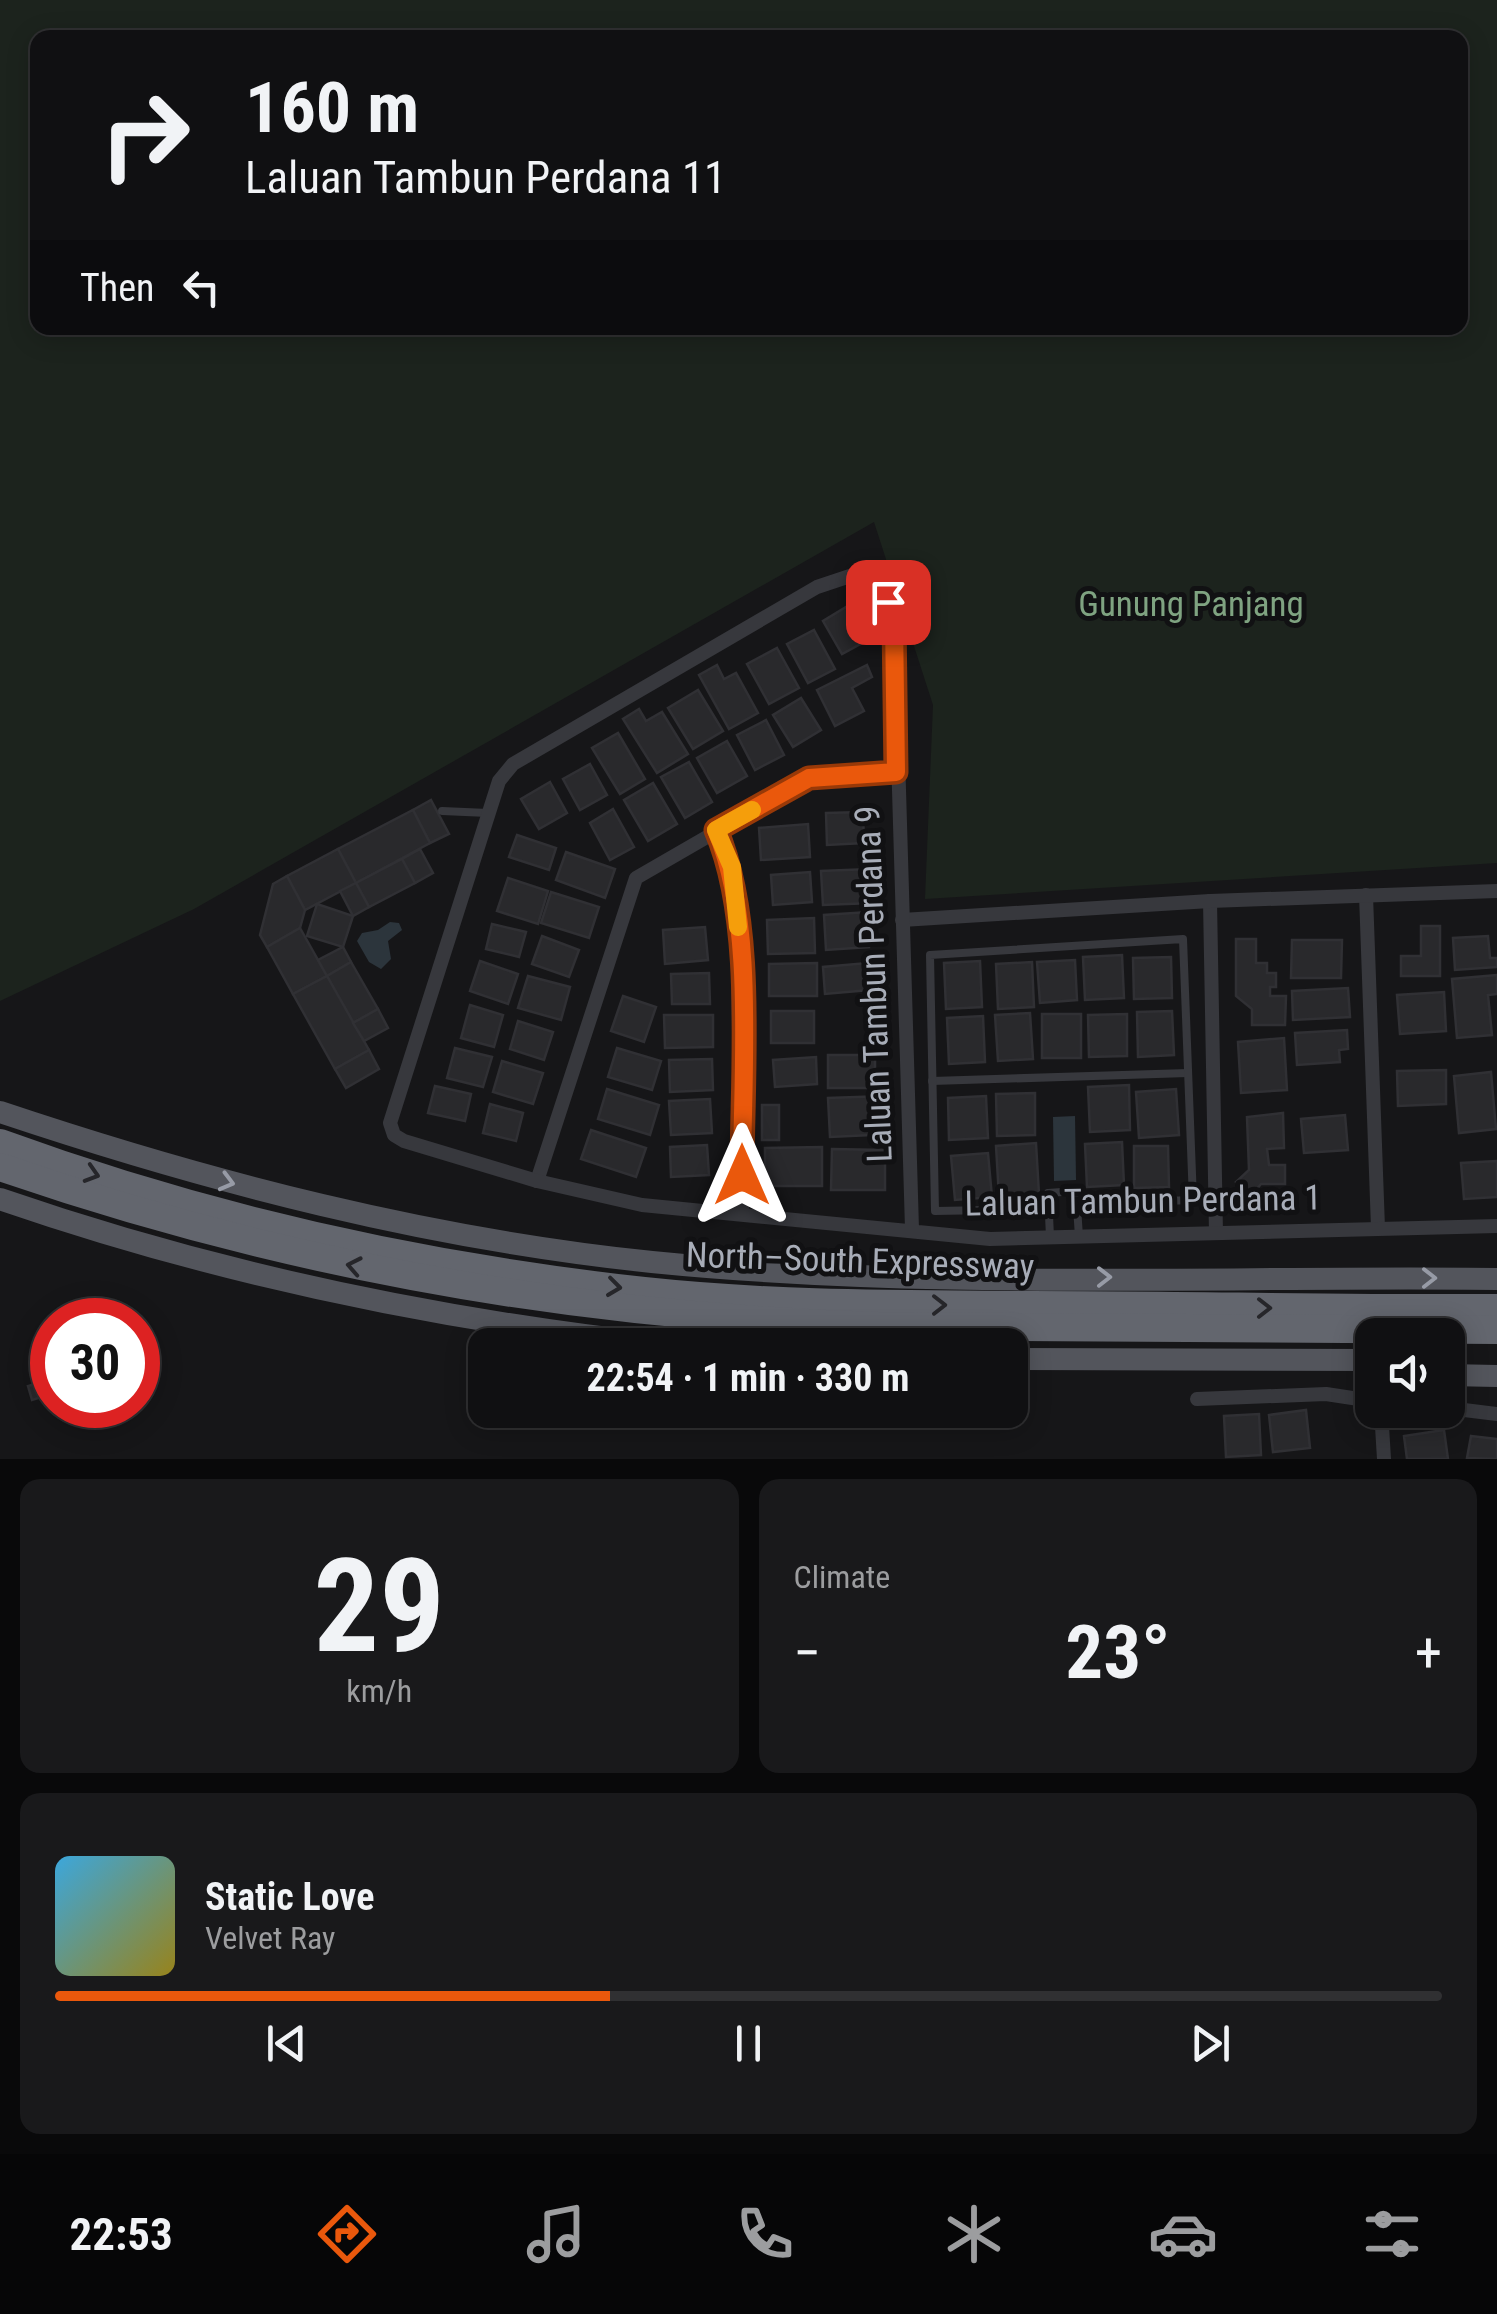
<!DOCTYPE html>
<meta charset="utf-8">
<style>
body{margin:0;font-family:"Roboto Condensed",sans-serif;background:#19191b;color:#f1f3f6;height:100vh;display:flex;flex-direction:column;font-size:38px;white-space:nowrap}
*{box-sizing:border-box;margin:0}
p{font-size:32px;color:#9c9d9f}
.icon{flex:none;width:55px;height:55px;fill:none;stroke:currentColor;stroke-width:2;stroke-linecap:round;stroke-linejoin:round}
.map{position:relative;height:1459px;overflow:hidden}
.panel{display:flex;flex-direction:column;gap:20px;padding:20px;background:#09090a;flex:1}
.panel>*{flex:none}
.top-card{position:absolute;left:30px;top:30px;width:1438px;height:305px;border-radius:20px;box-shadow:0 5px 25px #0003,0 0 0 2px #303032;background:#101012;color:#f1f3f6;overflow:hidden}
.tools{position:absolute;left:1355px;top:1318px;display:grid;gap:20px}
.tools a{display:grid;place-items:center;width:110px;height:110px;border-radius:20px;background:#101012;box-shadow:0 5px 25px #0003,0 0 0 2px #303032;font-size:50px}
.speed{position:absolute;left:30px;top:1298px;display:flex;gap:20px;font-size:50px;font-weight:700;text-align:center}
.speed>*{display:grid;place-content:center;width:130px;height:130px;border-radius:50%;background:#101012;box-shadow:0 5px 25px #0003,0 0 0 2px #303032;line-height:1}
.speed .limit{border:15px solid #d22;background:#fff;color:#111}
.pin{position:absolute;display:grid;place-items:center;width:85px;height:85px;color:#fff;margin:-42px;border-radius:20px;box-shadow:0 5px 15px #0006}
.me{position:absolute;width:110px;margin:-55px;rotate:0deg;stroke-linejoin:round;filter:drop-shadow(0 0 8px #0008)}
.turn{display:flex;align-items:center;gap:35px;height:210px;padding:0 50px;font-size:45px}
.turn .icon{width:130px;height:130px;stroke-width:2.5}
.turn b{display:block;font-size:70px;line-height:85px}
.then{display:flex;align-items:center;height:95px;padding:0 50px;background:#0003;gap:20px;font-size:38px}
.big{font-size:75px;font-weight:700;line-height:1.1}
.panel .card{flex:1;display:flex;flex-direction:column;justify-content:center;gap:15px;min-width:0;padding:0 35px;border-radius:20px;background:#19191b}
.panel .dial{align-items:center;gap:0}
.dial b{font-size:130px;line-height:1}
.song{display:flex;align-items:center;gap:30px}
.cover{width:120px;height:120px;border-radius:15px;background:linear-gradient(135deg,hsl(200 70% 55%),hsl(50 70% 35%))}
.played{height:10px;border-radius:5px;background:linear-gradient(90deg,#ea580c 40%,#303032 40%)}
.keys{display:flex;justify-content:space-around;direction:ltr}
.heat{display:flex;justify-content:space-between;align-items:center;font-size:55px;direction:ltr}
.panel .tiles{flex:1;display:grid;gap:20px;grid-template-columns:1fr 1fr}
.card:last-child{grid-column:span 2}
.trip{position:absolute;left:468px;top:1328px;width:560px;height:100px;border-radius:20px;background:#101012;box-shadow:0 5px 25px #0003,0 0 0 2px #303032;font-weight:700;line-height:100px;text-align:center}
.tabs{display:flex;height:160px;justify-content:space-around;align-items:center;background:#060607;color:#9c9d9f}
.tabs .icon{width:70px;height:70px}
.tabs .on{color:#ea580c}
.tabs b{font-size:45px;color:#f1f3f6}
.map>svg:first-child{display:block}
.green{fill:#1c231d;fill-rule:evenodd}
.water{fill:#2c353c}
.building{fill:#29292c;stroke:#303034;stroke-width:2.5}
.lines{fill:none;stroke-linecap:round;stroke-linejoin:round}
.service{stroke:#37383d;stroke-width:8}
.minor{stroke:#37383d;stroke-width:14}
.primary{stroke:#53555c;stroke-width:22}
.motorway{stroke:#63666e;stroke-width:28}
.oneway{stroke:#26262a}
.oneway2{stroke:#979ba6}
.route-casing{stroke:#983908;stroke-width:25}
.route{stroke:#ea580c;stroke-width:18}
.slow{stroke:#f59e0b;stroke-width:18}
.labels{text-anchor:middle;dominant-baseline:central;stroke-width:10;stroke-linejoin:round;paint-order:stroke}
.park-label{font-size:35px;fill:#7fa381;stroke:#111113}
.street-label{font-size:35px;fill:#a8adb8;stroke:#111113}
</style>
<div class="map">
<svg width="1497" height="1459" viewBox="0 0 1497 1459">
<rect width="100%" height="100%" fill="#161618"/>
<path class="green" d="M 0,0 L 1497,0 L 1497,863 L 925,899 L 933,705 L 874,522 L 194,909 L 0,1001 ZM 38,38 L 1460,38 L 1460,328 L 38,328 Z"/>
<g class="water">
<path d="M 390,922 L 399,923 L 402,930 L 388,941 L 391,959 L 381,969 L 369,962 L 357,941 L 362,933 L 378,930 Z"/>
<path d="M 1075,1116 L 1076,1180 L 1054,1181 L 1053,1117 Z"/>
</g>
<g class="building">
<path d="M 846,607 L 866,641 L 842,654 L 823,621 Z"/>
<path d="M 814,630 L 835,669 L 808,683 L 787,644 Z"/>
<path d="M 777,648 L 799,688 L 769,704 L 747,664 Z"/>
<path d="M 717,665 L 724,679 L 736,673 L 758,713 L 729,729 L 699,675 Z"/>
<path d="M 867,665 L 872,677 L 852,688 L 864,711 L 835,726 L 817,690 Z"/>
<path d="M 698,690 L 723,731 L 693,749 L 668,708 Z"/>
<path d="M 801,698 L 821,730 L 793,747 L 773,715 Z"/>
<path d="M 639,709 L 646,721 L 662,712 L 688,754 L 657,773 L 623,719 Z"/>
<path d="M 766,720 L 784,755 L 755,770 L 737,735 Z"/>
<path d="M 618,733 L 645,779 L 620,794 L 592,748 Z"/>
<path d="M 727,741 L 747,776 L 717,793 L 697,758 Z"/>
<path d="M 689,762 L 712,802 L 685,818 L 661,777 Z"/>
<path d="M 590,764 L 607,795 L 580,810 L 563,779 Z"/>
<path d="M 550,782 L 567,813 L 539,829 L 521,799 Z"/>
<path d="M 653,783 L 677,824 L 648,841 L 624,800 Z"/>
<path d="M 431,800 L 449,834 L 430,843 L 413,810 Z"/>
<path d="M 613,809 L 634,847 L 610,860 L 590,823 Z"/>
<path d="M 413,810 L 430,843 L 356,883 L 338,849 Z"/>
<path d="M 863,812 L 864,843 L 827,845 L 826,813 Z"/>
<path d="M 808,824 L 810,857 L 761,860 L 759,828 Z"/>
<path d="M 517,835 L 556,848 L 549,870 L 509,857 Z"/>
<path d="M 338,849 L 356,883 L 305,910 L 287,876 Z"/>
<path d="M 420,849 L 433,873 L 415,883 L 402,859 Z"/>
<path d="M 566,852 L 615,869 L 605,898 L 556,880 Z"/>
<path d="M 402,859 L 415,883 L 369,907 L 356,883 Z"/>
<path d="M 870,869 L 872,903 L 823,905 L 821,871 Z"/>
<path d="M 810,872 L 812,902 L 773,905 L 771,875 Z"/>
<path d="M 287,876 L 305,910 L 300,928 L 267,947 L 260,935 L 273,884 Z"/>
<path d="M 508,878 L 548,891 L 538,924 L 497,911 Z"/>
<path d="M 356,883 L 369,907 L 353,916 L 340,891 Z"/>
<path d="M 551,892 L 599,907 L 589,938 L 541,923 Z"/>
<path d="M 317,904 L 353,916 L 343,947 L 307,936 Z"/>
<path d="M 868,912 L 869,947 L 826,950 L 824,915 Z"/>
<path d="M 814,918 L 815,953 L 768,954 L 767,920 Z"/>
<path d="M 492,924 L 526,932 L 519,957 L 486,949 Z"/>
<path d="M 1421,926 L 1440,926 L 1440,976 L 1401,976 L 1401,956 L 1421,956 Z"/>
<path d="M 705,927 L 708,960 L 665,964 L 663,930 Z"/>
<path d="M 300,928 L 327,976 L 293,994 L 267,947 Z"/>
<path d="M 542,936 L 579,950 L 569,977 L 532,964 Z"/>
<path d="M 1488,936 L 1490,958 L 1497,958 L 1497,967 L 1455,970 L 1453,938 Z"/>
<path d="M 1236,939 L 1256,939 L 1256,963 L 1267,963 L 1267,973 L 1276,973 L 1276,987 L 1270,987 L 1270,996 L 1286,996 L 1285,1025 L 1252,1025 L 1252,1009 L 1236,996 Z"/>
<path d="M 1292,940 L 1342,940 L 1341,978 L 1291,978 Z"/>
<path d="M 343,947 L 351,962 L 327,976 L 318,960 Z"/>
<path d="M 1122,955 L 1124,998 L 1085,1000 L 1083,957 Z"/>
<path d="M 1171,957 L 1172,998 L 1134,999 L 1133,958 Z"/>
<path d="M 1075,960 L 1077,1000 L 1040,1003 L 1037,962 Z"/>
<path d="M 480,961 L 518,974 L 508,1004 L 470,991 Z"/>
<path d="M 980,961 L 982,1007 L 946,1009 L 944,963 Z"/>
<path d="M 351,962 L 378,1009 L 353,1023 L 327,976 Z"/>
<path d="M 1032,962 L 1034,1007 L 998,1009 L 996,964 Z"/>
<path d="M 817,963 L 817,996 L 769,996 L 769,964 Z"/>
<path d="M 867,963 L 869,990 L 825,994 L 823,967 Z"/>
<path d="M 709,973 L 710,1004 L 672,1004 L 671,974 Z"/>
<path d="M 1497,975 L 1497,994 L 1488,995 L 1492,1035 L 1457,1038 L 1452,979 Z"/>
<path d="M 327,976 L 369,1050 L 335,1069 L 293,994 Z"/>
<path d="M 528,976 L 570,987 L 561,1020 L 518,1008 Z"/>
<path d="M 1348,988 L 1350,1017 L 1293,1020 L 1292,991 Z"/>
<path d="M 1444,992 L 1446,1031 L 1400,1034 L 1397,995 Z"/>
<path d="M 623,996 L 656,1007 L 644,1042 L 611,1031 Z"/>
<path d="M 470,1005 L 503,1015 L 494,1047 L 461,1038 Z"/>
<path d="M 378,1009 L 388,1028 L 364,1041 L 353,1023 Z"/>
<rect x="771" y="1011" width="43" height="32"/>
<path d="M 1172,1011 L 1174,1055 L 1138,1057 L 1137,1012 Z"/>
<path d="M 1030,1013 L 1033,1059 L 998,1061 L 995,1015 Z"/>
<rect x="1042" y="1014" width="39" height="44"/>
<path d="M 1127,1014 L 1127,1056 L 1089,1057 L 1088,1015 Z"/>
<path d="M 664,1015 L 713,1015 L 713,1047 L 665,1048 Z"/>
<path d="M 983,1016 L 985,1062 L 949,1064 L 947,1018 Z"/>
<path d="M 518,1021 L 553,1032 L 544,1060 L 510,1049 Z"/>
<path d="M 1347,1030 L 1348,1049 L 1339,1050 L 1340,1062 L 1297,1065 L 1295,1033 Z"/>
<path d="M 1284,1038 L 1287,1090 L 1241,1093 L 1238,1042 Z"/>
<path d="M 455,1048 L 492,1057 L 483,1087 L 447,1078 Z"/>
<path d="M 617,1048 L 661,1061 L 652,1090 L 608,1077 Z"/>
<path d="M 369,1050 L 379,1069 L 346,1088 L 335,1069 Z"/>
<rect x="828" y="1055" width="47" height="33"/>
<path d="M 816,1057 L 817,1084 L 775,1087 L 773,1060 Z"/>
<path d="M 712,1059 L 713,1090 L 670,1092 L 669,1060 Z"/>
<path d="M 502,1061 L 543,1073 L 533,1104 L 493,1092 Z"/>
<path d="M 1446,1070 L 1446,1104 L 1398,1106 L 1397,1071 Z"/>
<path d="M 1491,1072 L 1496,1129 L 1459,1133 L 1454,1076 Z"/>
<path d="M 1129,1085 L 1130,1130 L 1090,1132 L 1088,1087 Z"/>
<path d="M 435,1086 L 471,1094 L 465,1121 L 428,1113 Z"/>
<path d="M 607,1089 L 659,1105 L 650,1135 L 598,1119 Z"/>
<path d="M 1176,1089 L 1179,1135 L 1139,1138 L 1136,1092 Z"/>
<path d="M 1035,1093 L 1035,1135 L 997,1136 L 996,1094 Z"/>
<path d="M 885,1096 L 885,1122 L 870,1122 L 871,1135 L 830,1137 L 828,1098 Z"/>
<path d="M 986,1096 L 988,1138 L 949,1140 L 948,1098 Z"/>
<path d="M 710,1099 L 712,1133 L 671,1135 L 669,1101 Z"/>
<path d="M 490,1104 L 523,1113 L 516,1141 L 483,1133 Z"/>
<rect x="762" y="1105" width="17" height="35"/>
<path d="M 1283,1113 L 1284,1148 L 1267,1149 L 1269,1165 L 1285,1165 L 1285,1184 L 1261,1184 L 1251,1196 L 1236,1182 L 1249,1170 L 1247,1117 Z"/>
<path d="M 1345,1115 L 1348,1150 L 1304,1153 L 1301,1119 Z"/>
<path d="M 591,1130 L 646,1148 L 636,1177 L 581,1159 Z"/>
<path d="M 1122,1142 L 1124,1185 L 1087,1187 L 1085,1144 Z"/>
<path d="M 1036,1143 L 1039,1194 L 999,1197 L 996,1146 Z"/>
<path d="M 707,1145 L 709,1175 L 671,1177 L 670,1147 Z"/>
<path d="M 1134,1146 L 1168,1146 L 1169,1187 L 1134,1188 Z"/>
<path d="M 822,1147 L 822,1186 L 765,1186 L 765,1148 Z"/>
<path d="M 832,1149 L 885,1150 L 885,1190 L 831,1190 Z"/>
<path d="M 988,1153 L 992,1197 L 955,1200 L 951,1156 Z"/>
<path d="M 1497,1161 L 1497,1197 L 1464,1199 L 1461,1163 Z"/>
<path d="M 48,1380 L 52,1394 L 32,1400 L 28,1386 Z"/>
<path d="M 1306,1410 L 1310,1448 L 1273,1452 L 1269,1415 Z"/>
<path d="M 1259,1414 L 1261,1455 L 1226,1457 L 1224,1416 Z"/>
<path d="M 1444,1430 L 1448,1459 L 1407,1459 L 1404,1436 Z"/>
<path d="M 1471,1436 L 1497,1439 L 1497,1459 L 1467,1458 Z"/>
</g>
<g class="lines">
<g class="service">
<path d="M 442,811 L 488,813"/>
<path d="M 932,1081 L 1188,1073"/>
<path d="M 1049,1209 L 935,1211 L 930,955 L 1183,939 L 1193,1200 L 1077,1204"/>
<path d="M 1050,1237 L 1048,1193 L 1076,1191 L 1079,1237"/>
</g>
<g class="minor">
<path d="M 715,830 L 732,867 L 737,912 L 742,1213"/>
<path d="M 1366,895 L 1378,1228"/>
<path d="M 1210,901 L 1216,1233"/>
<path d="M 902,920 L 1210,901 L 1497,891"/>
<path d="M 537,1181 L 636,878 L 809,778 L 897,771"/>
<path d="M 912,1229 L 894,621 L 875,583 L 856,574 L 817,587 L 513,764 L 499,781 L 390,1123 L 394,1135 L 404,1141 L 537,1181 L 642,1205 L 990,1239 L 1497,1226"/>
<path d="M 1197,1399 L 1326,1394 L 1372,1401"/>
<path d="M 1448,1408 L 1497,1414"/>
<path d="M 1381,1410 L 1384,1459"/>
</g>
<g class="primary">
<path d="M 0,1112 C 212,1183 429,1239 652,1262 C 932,1290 1216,1276 1497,1279"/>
<path d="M 0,1199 C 217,1274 438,1320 666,1345"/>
<path d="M 1010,1359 L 1372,1360"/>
<path d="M 1448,1375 L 1497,1376"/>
</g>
<g class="motorway">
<path d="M 0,1143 C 208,1219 425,1267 644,1291 C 774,1305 903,1304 1032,1305 C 1187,1305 1342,1309 1497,1308"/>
<path d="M 0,1167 C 284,1265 577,1317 878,1326 L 1497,1330"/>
</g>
</g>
<defs><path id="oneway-chevron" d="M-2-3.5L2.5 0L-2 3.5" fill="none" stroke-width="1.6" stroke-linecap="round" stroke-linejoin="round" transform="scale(2.5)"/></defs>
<g class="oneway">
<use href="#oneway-chevron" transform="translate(92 1174) rotate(17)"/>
<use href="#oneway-chevron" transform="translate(354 1266) rotate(-169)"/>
<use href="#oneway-chevron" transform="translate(614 1287) rotate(7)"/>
<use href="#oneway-chevron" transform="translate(939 1305)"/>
<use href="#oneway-chevron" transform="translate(1264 1308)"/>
</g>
<g class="oneway2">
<use href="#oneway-chevron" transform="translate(227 1182) rotate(15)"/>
<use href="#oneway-chevron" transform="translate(1104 1277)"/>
<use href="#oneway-chevron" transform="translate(1429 1278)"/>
</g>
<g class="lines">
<g class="route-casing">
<path id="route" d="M 742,1175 C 742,1072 756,923 716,830 L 809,778 L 896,772 L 894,620 L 888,602"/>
</g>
<use href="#route" class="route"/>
<path class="slow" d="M 738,927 L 732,867 L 716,830 L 752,810"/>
</g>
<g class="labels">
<g class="park-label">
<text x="1191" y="604">Gunung Panjang</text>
</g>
<g class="street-label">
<text transform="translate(874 984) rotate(-92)">Laluan Tambun Perdana 9</text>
<text transform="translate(1143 1201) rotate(-1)">Laluan Tambun Perdana 1</text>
<text transform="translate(860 1261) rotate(2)">North–South Expressway</text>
</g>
</g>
</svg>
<div class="tools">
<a><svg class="icon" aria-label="sound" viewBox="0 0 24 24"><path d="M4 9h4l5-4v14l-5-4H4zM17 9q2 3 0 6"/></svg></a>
</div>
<div class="speed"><div class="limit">30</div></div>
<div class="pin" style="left:888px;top:602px;background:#d93025"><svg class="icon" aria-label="arrive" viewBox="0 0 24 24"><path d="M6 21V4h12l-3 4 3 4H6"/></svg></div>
<svg class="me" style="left:742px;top:1175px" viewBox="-20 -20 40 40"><path d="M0-17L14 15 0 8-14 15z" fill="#ea580c" stroke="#fff" stroke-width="4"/></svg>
<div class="trip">22:54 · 1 min · 330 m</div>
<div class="top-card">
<div class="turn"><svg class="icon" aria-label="right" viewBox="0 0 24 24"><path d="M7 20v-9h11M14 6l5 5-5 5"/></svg><div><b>160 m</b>Laluan Tambun Perdana 11</div></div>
<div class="then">Then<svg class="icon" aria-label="left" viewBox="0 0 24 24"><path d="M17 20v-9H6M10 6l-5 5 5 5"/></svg></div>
</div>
</div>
<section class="panel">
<div class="tiles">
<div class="card dial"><b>29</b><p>km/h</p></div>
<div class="card"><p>Climate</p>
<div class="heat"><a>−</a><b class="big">23°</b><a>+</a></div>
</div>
<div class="card">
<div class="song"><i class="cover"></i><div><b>Static Love</b><p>Velvet Ray</p></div></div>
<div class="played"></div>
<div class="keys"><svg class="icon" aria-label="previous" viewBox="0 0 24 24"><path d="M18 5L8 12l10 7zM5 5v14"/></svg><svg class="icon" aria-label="pause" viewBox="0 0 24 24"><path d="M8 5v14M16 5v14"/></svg><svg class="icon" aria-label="next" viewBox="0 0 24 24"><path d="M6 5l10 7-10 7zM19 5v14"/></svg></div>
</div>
</div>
</section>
<nav class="tabs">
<b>22:53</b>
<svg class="icon on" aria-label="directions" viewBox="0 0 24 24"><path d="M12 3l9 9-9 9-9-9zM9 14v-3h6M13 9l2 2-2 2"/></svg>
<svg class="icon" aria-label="music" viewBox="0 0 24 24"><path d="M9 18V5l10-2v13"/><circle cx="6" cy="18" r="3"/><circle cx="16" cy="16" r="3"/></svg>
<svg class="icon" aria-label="phone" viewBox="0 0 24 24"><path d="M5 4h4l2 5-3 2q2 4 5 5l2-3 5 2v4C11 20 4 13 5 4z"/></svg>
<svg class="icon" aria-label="climate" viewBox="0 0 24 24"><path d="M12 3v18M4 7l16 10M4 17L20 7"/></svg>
<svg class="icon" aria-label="car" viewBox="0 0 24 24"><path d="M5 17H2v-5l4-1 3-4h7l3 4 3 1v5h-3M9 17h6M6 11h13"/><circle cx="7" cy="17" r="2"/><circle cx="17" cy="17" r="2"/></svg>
<svg class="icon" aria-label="filters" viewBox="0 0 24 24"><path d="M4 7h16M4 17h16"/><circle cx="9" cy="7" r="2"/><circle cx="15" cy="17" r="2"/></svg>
</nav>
